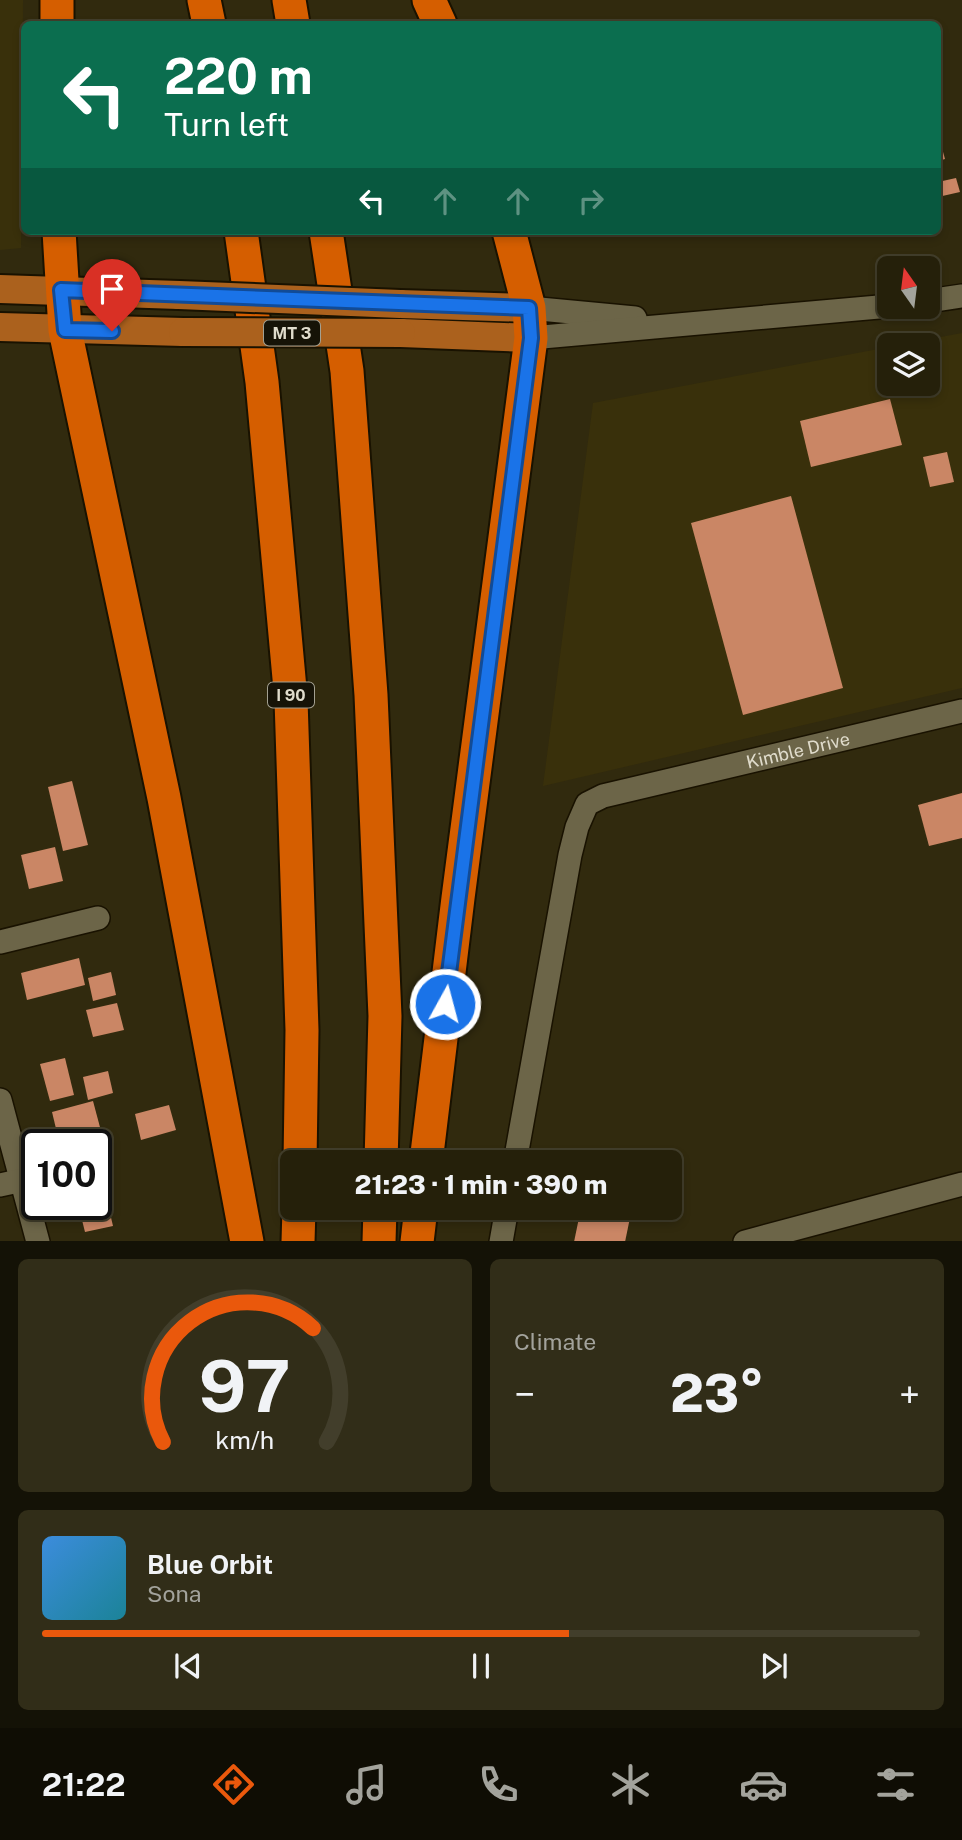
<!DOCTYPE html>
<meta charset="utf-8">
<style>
body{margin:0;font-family:"Public Sans",sans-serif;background:#312d18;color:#f1f3f6;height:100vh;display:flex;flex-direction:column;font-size:26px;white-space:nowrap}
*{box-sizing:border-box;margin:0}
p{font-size:23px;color:#a3a39c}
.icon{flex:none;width:38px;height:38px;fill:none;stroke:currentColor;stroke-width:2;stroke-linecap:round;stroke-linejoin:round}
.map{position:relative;height:1241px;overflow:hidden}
.sheet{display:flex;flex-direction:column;gap:18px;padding:18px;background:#141206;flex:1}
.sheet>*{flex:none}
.hud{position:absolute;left:21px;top:21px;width:920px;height:214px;border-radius:10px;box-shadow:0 4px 10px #0003,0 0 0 2px #423e2b;background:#0b6e4f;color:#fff;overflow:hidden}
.needle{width:46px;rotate:346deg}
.fabs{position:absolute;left:877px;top:256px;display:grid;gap:14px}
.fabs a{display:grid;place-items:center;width:63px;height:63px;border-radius:10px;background:#25200a;box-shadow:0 4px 10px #0003,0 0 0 2px #423e2b;font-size:35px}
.speed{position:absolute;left:21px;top:1129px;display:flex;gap:14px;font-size:35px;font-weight:700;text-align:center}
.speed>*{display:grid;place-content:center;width:91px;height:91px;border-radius:50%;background:#25200a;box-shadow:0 4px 10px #0003,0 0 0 2px #423e2b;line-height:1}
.speed .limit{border:4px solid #111;border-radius:10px;background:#fff;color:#111}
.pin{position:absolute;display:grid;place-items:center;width:60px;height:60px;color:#fff;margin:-72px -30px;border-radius:50% 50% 50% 0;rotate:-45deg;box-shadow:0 0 7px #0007}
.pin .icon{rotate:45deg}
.me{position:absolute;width:77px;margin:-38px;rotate:7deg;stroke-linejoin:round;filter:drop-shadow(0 0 5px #0008)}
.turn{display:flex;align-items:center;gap:24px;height:147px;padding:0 28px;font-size:32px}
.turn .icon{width:91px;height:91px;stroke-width:2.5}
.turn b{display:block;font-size:49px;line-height:60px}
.lanes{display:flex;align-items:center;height:66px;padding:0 28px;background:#0003;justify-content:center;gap:35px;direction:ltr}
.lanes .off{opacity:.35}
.big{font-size:52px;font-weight:800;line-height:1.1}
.sheet .widget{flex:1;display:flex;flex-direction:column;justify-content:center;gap:10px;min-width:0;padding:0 24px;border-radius:10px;background:#312d18}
.sheet .dial{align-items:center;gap:0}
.dial svg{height:182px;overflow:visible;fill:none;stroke:#423e2b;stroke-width:7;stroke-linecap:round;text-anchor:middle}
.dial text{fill:#f1f3f6;stroke:none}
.song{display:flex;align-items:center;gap:21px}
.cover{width:84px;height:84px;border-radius:10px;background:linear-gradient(135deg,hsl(210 70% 55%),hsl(190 70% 35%))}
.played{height:7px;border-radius:4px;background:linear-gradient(90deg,#ea580c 60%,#423e2b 60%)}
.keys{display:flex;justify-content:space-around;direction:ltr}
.heat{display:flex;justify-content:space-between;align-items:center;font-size:38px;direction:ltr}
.sheet .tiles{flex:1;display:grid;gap:18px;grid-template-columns:1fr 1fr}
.widget:last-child{grid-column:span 2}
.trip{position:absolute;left:280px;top:1150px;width:402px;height:70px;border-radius:10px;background:#25200a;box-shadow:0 4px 10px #0003,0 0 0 2px #423e2b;font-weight:800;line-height:70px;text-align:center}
.tab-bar{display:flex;height:112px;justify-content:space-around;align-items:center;background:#0f0d04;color:#a3a39c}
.tab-bar .icon{width:49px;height:49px}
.tab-bar .active{color:#ea580c}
.tab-bar b{font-size:32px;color:#f1f3f6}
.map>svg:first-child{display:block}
.built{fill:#39300b}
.building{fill:#ca8665}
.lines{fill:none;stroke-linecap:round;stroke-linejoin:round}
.minor-casing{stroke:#191200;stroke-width:26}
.major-casing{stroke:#191200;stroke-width:32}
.highway-casing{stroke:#191200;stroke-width:37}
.minor{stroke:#6c6548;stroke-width:23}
.major{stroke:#ab611d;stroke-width:28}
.highway{stroke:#d55e00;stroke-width:33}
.major-bridge-casing{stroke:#191200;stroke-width:32;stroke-linecap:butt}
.major-bridge{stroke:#ab611d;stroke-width:28}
.route-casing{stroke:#114b97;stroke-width:18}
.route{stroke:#1a73e8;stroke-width:12}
.labels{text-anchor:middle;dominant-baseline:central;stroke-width:7;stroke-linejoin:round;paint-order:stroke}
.shield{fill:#161307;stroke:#a3a091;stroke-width:2}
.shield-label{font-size:16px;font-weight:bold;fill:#e0dccc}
.street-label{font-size:18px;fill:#e0dccc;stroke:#161307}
</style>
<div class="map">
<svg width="962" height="1242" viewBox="0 0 962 1242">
<rect width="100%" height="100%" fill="#312a0e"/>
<g class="built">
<path d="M 0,0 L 23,0 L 21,248 L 0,250 Z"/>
<path d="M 962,333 L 962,688 L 543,786 L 593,403 L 889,347 L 889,383 L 928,383 L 928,345 L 898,345 Z"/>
</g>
<g class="building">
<path d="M 938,134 L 945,159 L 938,161 Z"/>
<path d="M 956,178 L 960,192 L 938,197 L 938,182 Z"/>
<path d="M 890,399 L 902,445 L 811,467 L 800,421 Z"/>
<path d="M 947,452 L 954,482 L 930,487 L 923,457 Z"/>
<path d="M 791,496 L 843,688 L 743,715 L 691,523 Z"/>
<path d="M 72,781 L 88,845 L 63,851 L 48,787 Z"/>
<path d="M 962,793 L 962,838 L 929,846 L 918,805 Z"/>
<path d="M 55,847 L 63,881 L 29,889 L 21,855 Z"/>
<path d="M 79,958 L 85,985 L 27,1000 L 21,973 Z"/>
<path d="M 111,972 L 116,995 L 93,1001 L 88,978 Z"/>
<path d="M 117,1003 L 124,1030 L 93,1037 L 86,1010 Z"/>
<path d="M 65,1058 L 74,1095 L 50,1101 L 40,1064 Z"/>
<path d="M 108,1071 L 113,1093 L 88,1100 L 83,1077 Z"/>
<path d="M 93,1101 L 101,1131 L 59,1141 L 52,1112 Z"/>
<path d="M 169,1105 L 176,1130 L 141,1140 L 135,1114 Z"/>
<path d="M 101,1175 L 113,1226 L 85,1232 L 78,1204 L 96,1204 L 96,1176 Z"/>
<path d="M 581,1208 L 632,1208 L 625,1242 L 574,1242 Z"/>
</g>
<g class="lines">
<g class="minor-casing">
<g id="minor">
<path d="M 928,301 L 962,296"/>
<path d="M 529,308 L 635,318"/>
<path d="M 531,338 L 890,306"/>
<path d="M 0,942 L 98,918"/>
<path d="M 0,1100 L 38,1242"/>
<path id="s1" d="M 515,1162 L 570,855 L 577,827 L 587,804 L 603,796 L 962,711"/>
<path d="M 0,1185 L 23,1180"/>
<path d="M 501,1242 L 507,1208"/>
<path d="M 745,1242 L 962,1184"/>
</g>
</g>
<g class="major-casing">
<g id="major">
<path d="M 0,289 L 179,295"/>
<path d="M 400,304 L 529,308"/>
<path d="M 0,327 L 183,332"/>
<path d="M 401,333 L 531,338"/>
</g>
</g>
<g class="highway-casing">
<g id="highway">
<path d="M 57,0 L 57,24"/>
<path d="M 204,0 L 209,24"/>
<path d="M 289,0 L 293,24"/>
<path d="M 429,0 L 440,24"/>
<path d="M 59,231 L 65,330 L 164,798 L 247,1242"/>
<path d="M 241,231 L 262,382 L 291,700 L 302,1030 L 300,1162"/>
<path d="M 326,231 L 347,371 L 371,695 L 385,1016 L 381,1162"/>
<path d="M 426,1162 L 458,898 L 531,338 L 529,308 L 509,231"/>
<path d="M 298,1242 L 299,1208"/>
<path d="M 379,1242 L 380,1208"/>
<path d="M 417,1242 L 421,1208"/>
</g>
</g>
<use href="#minor" class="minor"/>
<use href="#major" class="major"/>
<use href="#highway" class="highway"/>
<g class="major-bridge-casing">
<g id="major-bridge">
<path d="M 179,295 L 400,304"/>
<path d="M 183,332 L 401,333"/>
</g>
</g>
<use href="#major-bridge" class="major-bridge"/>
</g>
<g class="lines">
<g class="route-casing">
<path id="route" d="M 112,331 L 65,330 L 61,290 L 529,308 L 531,338 L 445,1004"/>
</g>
<use href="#route" class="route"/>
</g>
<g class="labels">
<g class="shield">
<rect x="264" y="320.5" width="56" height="25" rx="5"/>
<rect x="268" y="682.5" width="46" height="25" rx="5"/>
</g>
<g class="shield-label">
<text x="292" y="333">MT 3</text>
<text x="291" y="695">I 90</text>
</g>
<g class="street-label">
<text stroke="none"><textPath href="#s1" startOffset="584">Kimble Drive</textPath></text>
</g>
</g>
</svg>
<div class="fabs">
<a><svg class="needle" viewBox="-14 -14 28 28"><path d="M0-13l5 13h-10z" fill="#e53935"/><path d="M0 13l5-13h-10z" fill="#a3a39c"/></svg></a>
<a><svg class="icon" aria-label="layers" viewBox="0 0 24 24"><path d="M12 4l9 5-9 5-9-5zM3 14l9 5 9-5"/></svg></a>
</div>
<div class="speed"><div class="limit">100</div></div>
<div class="pin" style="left:112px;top:331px;background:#d93025"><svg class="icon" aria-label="arrive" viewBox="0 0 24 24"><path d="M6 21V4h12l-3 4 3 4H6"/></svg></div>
<svg class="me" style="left:445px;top:1004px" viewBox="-20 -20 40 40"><circle r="17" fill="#1a73e8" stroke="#fff" stroke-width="3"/><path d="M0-11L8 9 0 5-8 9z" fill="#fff"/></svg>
<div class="trip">21:23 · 1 min · 390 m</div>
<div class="hud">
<div class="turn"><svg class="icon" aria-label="left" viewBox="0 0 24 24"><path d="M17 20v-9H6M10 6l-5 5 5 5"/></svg><div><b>220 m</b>Turn left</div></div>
<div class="lanes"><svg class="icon" aria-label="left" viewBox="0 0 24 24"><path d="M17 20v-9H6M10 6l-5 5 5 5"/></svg><svg class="icon off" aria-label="ahead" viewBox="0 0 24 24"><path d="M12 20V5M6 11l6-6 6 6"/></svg><svg class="icon off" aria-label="ahead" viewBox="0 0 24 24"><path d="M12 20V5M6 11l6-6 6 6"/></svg><svg class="icon off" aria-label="right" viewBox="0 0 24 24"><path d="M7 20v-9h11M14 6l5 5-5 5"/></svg></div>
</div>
</div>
<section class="sheet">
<div class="tiles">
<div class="widget dial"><svg viewBox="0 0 100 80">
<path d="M14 69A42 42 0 1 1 86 69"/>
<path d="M14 69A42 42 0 0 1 80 19" stroke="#ea580c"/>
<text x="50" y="56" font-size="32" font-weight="700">97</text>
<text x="50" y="72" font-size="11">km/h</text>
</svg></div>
<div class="widget"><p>Climate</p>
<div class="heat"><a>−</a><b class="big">23°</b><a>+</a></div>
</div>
<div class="widget">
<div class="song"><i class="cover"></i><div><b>Blue Orbit</b><p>Sona</p></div></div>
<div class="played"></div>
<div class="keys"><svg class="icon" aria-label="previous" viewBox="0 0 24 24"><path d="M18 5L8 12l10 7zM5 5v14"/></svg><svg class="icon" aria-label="pause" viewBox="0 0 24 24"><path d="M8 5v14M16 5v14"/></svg><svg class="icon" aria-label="next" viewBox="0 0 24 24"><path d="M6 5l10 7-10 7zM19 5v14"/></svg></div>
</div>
</div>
</section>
<nav class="tab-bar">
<b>21:22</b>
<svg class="icon active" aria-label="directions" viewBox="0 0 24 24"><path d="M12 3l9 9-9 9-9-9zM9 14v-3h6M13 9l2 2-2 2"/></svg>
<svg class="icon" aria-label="music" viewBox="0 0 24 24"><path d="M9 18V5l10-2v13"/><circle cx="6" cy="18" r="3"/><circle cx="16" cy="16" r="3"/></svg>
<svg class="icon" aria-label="phone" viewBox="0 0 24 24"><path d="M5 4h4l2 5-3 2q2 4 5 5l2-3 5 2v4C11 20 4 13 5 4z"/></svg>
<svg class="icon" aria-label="climate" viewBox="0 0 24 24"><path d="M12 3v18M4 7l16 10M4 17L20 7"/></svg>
<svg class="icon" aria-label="car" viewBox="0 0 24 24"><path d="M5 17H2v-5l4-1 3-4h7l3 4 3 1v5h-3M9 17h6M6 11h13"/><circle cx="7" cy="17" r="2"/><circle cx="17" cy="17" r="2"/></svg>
<svg class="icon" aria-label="filters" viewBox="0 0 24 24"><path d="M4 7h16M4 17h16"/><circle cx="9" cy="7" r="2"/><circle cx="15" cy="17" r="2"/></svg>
</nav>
